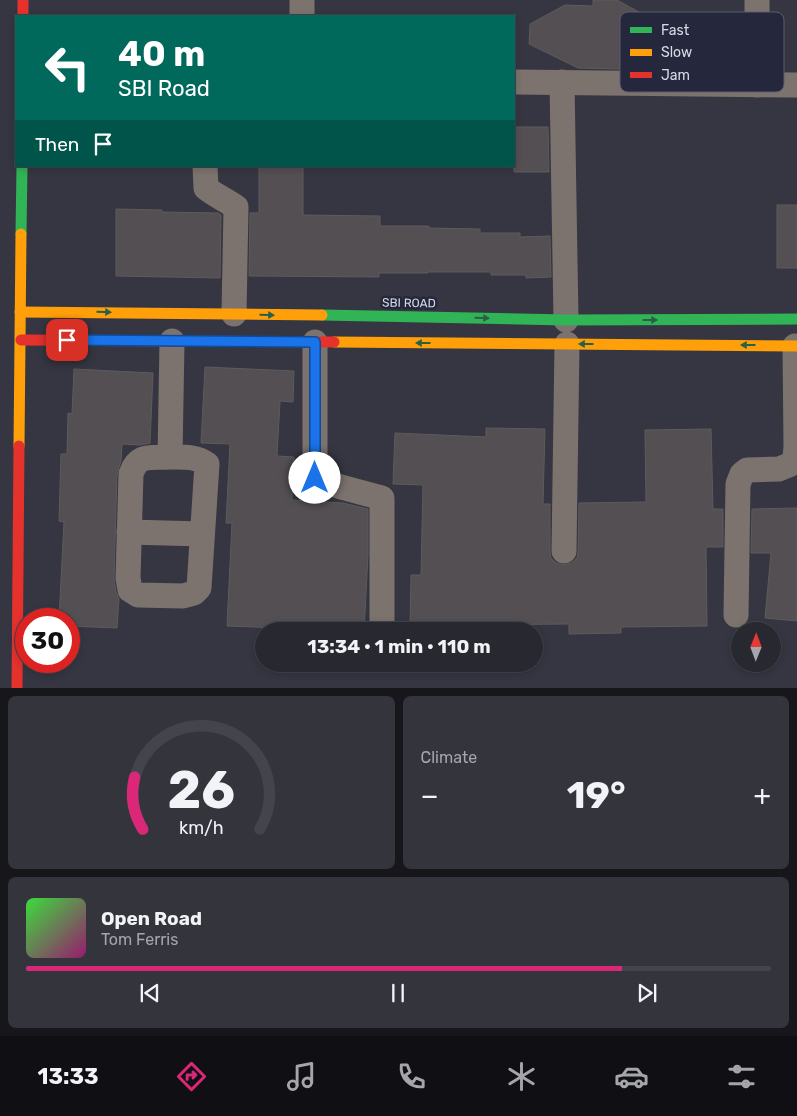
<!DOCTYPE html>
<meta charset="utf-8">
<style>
body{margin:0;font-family:Rubik,sans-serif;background:#34343d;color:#f1f3f6;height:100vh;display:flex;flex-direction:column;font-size:19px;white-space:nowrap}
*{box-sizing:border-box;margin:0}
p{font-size:16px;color:#a5a6ab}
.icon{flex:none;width:28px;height:28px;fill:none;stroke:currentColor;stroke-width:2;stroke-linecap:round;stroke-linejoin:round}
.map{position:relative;height:688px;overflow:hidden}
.panel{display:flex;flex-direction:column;gap:8px;padding:8px;background:#16161b;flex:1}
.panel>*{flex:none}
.banner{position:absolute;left:15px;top:15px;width:500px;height:152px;border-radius:0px;box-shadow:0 2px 8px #0003,0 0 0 1px #44444d;background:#00695c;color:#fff;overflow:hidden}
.needle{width:32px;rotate:1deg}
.controls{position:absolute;left:731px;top:622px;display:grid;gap:10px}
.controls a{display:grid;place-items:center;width:50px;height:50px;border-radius:50%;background:#282831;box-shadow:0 2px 8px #0003,0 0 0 1px #44444d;font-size:25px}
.speed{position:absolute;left:15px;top:608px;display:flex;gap:10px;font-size:25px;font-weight:700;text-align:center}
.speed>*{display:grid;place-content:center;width:65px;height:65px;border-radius:50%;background:#282831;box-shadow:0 2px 8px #0003,0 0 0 1px #44444d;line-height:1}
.speed .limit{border:8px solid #d22;background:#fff;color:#111}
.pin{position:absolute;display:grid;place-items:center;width:42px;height:42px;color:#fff;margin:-21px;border-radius:10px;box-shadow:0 2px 8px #0006}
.me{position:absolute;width:55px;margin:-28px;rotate:0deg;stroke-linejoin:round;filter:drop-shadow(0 0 4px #0008)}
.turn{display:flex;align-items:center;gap:18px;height:105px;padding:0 20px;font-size:22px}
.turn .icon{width:65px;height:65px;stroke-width:2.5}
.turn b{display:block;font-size:35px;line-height:42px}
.then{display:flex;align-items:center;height:48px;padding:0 20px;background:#0003;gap:10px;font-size:19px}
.big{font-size:38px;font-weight:700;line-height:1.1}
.panel .card{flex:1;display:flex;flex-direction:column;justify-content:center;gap:8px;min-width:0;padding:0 18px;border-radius:8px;background:#34343d}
.panel .dial{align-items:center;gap:0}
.dial svg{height:130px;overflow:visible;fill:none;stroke:#44444d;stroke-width:7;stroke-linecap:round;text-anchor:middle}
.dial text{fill:#f1f3f6;stroke:none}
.song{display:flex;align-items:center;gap:15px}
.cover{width:60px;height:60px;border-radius:8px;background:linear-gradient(135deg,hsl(120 70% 55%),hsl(320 70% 35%))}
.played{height:5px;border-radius:2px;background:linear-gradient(90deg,#db2777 80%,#44444d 80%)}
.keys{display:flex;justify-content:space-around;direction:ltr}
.heat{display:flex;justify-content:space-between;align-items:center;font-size:28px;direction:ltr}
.panel .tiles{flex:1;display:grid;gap:8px;grid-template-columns:1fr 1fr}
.card:last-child{grid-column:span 2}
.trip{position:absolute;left:255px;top:622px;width:288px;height:50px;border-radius:25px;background:#282831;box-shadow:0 2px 8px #0003,0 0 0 1px #44444d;font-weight:700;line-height:50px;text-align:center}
.tabs{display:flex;height:80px;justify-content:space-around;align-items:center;background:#101014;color:#a5a6ab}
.tabs .icon{width:35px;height:35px}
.tabs .on{color:#db2777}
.tabs b{font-size:22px;color:#f1f3f6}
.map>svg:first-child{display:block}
.building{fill:#534f53;stroke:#5e5b5d}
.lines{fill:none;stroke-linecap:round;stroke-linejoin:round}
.street{stroke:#7d736e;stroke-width:25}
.fast{stroke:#30b455;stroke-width:11}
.slow{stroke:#ff9f0a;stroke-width:11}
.jam{stroke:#e5322d;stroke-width:11}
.oneway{fill:#296046}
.route-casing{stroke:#114b97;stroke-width:12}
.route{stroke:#1a73e8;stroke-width:9}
.labels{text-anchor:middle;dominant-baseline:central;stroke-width:5;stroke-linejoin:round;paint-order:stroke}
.street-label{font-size:12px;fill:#d6d9e6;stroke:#25283c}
.key{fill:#25283c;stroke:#5a5d6f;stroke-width:1}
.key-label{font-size:14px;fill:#d6d9e6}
</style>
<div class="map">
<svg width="797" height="689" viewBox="0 0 797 689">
<rect width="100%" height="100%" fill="#353641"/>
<g class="building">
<path d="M 593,0 L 617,0 L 657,22 L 657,46 L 619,69 L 578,68 L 529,44 L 530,24 L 565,5 L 593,6 Z"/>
<path d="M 514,127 L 548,127 L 549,172 L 514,172 Z"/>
<path d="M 259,166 L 303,166 L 303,215 L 380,216 L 380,226 L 429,226 L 429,228 L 480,229 L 480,233 L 520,233 L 520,237 L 550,236 L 551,277 L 526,278 L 526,275 L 491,275 L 491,272 L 428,272 L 428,273 L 379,273 L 379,277 L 249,276 L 250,213 L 259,213 Z"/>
<rect x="777" y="205" width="20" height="63"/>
<path d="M 116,209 L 162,210 L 162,212 L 218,213 L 221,215 L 220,278 L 116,276 Z"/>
<path d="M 205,367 L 294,371 L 293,402 L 280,401 L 277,456 L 294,457 L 292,500 L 343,503 L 368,509 L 368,555 L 364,631 L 227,626 L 232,523 L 226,523 L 230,444 L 201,443 Z"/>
<path d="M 74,369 L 153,373 L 150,443 L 140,445 L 122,444 L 121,461 L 117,474 L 114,578 L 116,592 L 119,599 L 117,628 L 69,626 L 69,619 L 59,619 L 64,522 L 59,521 L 61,454 L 67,454 L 68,413 L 72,414 Z"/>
<path d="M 486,428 L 545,429 L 543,504 L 550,504 L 550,551 L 551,558 L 556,563 L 564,565 L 571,563 L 577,558 L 578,552 L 579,503 L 646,502 L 645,430 L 711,429 L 713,509 L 723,509 L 723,547 L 706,547 L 707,626 L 621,627 L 621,633 L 569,634 L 569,624 L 469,625 L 468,629 L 410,627 L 411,575 L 421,575 L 423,485 L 393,484 L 395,433 L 486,437 Z"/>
<path d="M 797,508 L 797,621 L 765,618 L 771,553 L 751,553 L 752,509 Z"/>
</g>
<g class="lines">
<g class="street">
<path d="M 757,0 L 757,85"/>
<path d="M 302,16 L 302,0"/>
<path d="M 514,82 L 797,85"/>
<path d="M 562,82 L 566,320"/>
<path d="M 205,166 L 206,188 C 216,196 226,200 236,207 L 234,314"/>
<path d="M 315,342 L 315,478 L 341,487 L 382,498 L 382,623"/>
<path d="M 170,457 C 151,458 138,453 131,474 L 128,578 L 130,590 L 138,595 L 183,596 L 194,593 L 199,588 L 207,464 C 196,456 183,457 170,457 L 172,341"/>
<path d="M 129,532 L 202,534"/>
<path d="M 564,551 L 567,344"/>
<path d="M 736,615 L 738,484 L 742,474 L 747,470 L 779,469 L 789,465 L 795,459 L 796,446 L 795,346"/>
</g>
<g class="fast">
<path d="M 21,234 L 22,166"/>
<path d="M 322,315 L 566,320 L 797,319"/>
</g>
<g class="slow">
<path d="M 20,312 L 322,315"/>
<path d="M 334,342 L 797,346"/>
<path d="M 19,446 L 21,234"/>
</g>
<g class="jam">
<path d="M 23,0 L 23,16"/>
<path d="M 21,340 L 334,342"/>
<path d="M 17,689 L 19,446"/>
</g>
</g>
<defs><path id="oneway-solid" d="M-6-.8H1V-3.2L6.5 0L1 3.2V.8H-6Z" transform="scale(1.25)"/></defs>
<g class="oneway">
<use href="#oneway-solid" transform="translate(104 312) rotate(1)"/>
<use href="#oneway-solid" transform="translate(267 315) rotate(1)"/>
<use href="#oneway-solid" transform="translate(482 318) rotate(1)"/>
<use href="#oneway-solid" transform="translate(650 320)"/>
<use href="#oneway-solid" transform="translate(423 343) rotate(-180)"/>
<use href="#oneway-solid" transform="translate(586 344) rotate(-180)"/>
<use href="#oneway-solid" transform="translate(748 345) rotate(-180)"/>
</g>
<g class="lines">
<g class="route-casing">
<path id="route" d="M 67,340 L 315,342 L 315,478"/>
</g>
<use href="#route" class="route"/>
</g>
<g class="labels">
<g class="street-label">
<text transform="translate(409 303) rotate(1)">SBI ROAD</text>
</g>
</g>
<rect x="620" y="12" width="164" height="80" rx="8" class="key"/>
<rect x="630" y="27" width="22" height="6" fill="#30b455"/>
<rect x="630" y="49" width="22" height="7" fill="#ff9f0a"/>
<rect x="630" y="72" width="22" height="6" fill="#e5322d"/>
<g class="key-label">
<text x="661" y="35">Fast</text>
<text x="661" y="57">Slow</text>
<text x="661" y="80">Jam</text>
</g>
</svg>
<div class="controls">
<a><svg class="needle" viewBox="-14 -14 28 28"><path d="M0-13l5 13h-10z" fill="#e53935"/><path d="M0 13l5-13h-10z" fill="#a5a6ab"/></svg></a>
</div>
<div class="speed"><div class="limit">30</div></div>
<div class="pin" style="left:67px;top:340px;background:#d93025"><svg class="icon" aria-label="arrive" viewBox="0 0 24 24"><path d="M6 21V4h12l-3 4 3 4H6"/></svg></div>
<svg class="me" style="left:315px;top:478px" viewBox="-20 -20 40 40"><circle r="19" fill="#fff"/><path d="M0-13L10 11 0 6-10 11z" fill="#1a73e8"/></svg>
<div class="trip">13:34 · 1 min · 110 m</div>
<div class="banner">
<div class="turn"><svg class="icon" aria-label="left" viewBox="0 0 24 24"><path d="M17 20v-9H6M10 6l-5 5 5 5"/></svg><div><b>40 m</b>SBI Road</div></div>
<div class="then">Then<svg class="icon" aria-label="arrive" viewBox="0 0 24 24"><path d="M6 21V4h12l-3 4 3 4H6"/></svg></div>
</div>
</div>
<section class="panel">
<div class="tiles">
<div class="card dial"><svg viewBox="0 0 100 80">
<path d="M14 69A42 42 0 1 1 86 69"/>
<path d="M14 69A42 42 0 0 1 9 37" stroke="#db2777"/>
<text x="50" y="56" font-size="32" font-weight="700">26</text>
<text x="50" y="72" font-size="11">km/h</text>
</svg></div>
<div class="card"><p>Climate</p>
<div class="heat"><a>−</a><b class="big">19°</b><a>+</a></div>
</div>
<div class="card">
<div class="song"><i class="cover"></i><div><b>Open Road</b><p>Tom Ferris</p></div></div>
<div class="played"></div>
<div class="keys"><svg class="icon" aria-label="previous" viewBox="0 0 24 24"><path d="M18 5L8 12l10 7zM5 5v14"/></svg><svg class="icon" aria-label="pause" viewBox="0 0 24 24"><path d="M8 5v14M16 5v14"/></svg><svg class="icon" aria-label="next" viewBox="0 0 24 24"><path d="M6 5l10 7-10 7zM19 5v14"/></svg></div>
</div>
</div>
</section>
<nav class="tabs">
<b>13:33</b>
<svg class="icon on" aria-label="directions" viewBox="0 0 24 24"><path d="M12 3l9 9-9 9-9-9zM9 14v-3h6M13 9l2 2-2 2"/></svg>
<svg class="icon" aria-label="music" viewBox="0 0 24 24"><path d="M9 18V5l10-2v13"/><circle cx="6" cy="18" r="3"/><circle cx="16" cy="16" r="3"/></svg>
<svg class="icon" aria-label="phone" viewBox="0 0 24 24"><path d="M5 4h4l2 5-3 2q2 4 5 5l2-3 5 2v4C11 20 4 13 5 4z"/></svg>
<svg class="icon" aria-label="climate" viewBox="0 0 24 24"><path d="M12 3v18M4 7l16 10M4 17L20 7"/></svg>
<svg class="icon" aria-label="car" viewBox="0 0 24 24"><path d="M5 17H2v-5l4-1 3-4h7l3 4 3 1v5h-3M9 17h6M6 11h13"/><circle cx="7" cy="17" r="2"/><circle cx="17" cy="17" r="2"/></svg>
<svg class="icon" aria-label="filters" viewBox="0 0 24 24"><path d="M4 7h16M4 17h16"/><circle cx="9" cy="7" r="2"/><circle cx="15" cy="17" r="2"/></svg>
</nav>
